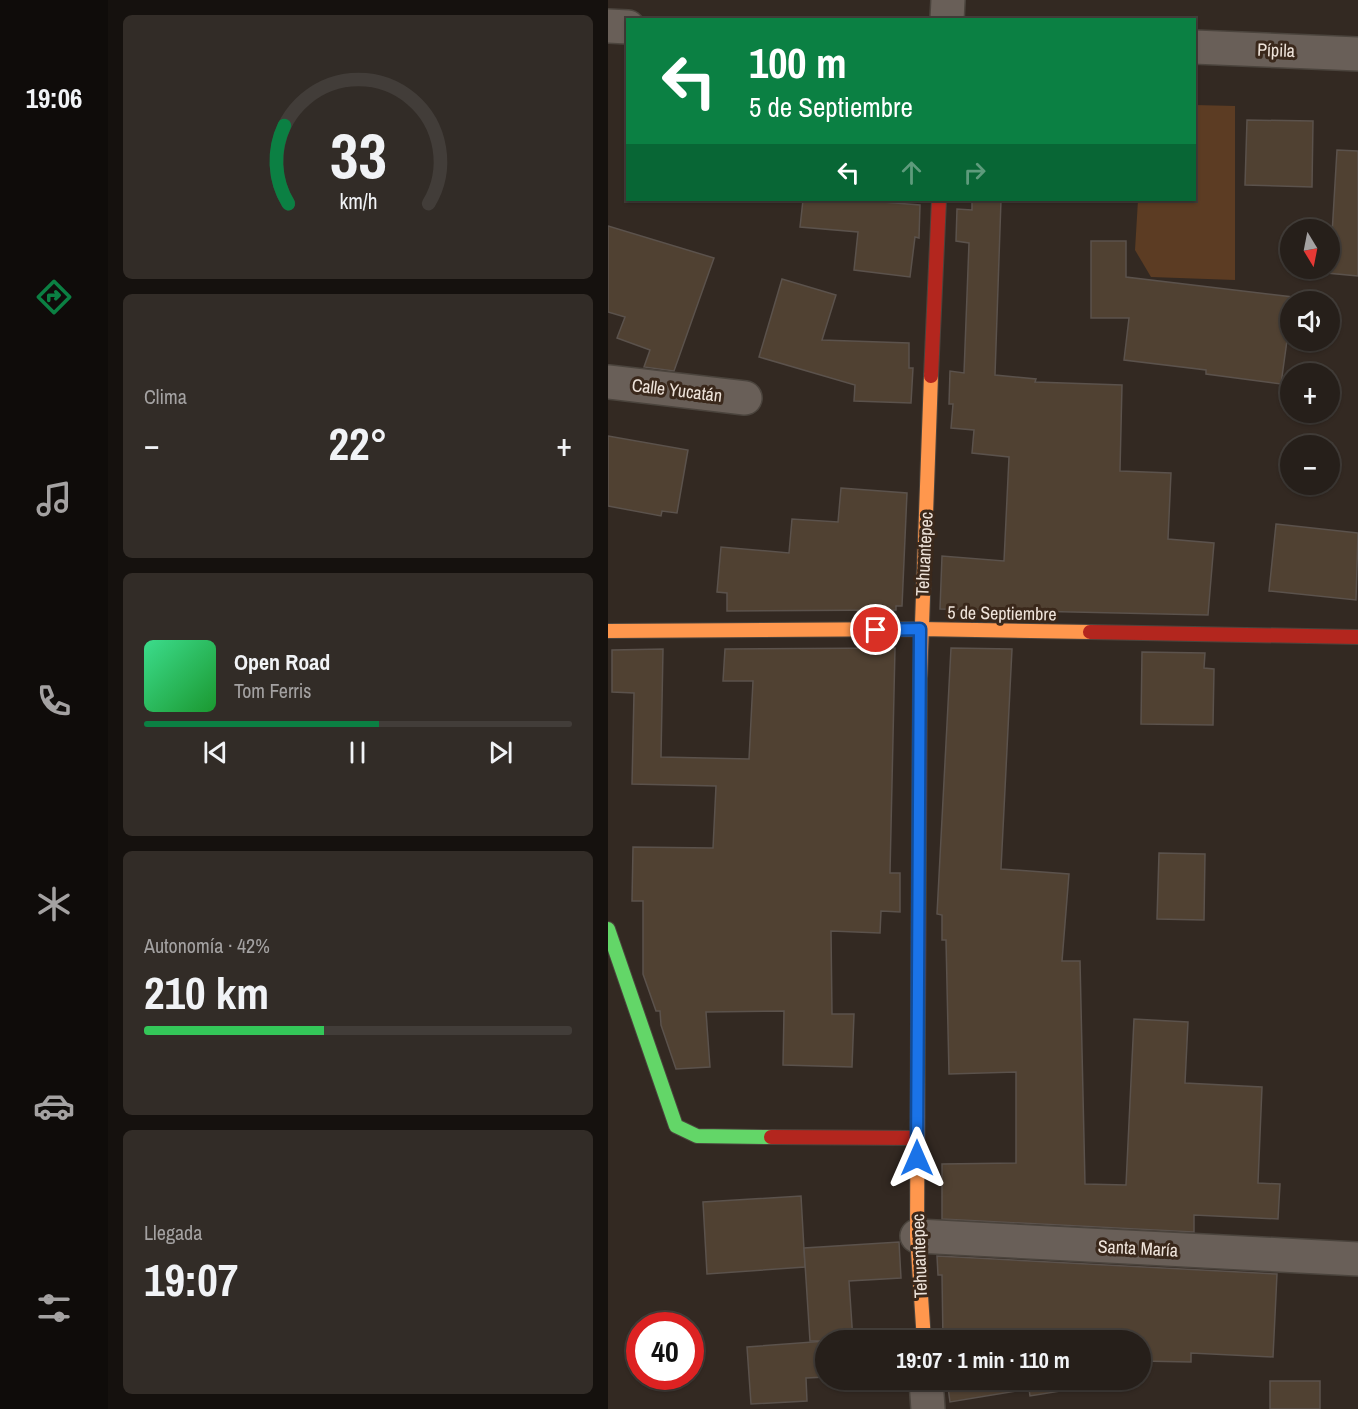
<!DOCTYPE html>
<html lang="es">
<meta charset="utf-8">
<style>
body{margin:0;font-family:"Archivo Narrow",sans-serif;background:#322c27;color:#f1f3f6;height:100vh;display:flex;flex-direction:column;font-size:22px;white-space:nowrap}
*{box-sizing:border-box;margin:0}
p{font-size:20px;color:#a4a2a2}
.icon{flex:none;width:33px;height:33px;fill:none;stroke:currentColor;stroke-width:2;stroke-linecap:round;stroke-linejoin:round}
.map{position:relative;flex:1;overflow:hidden}
.side{display:flex;flex-direction:column;gap:15px;padding:15px;background:#15110e;width:500px}
.side>*{flex:none}
.hud{position:absolute;left:18px;top:18px;width:570px;height:183px;border-radius:0px;box-shadow:0 2px 4px #0004,0 0 0 2px #423d39;background:#0b8043;color:#fff;overflow:hidden}
.needle{width:39px;rotate:170deg}
.buttons{position:absolute;left:672px;top:219px;display:grid;gap:12px}
.buttons a{display:grid;place-items:center;width:60px;height:60px;border-radius:50%;background:#261f1a;box-shadow:0 2px 4px #0004,0 0 0 2px #423d39;font-size:30px}
.speed{position:absolute;left:18px;top:1312px;display:flex;gap:12px;font-size:30px;font-weight:700;text-align:center}
.speed>*{display:grid;place-content:center;width:78px;height:78px;border-radius:50%;background:#261f1a;box-shadow:0 2px 4px #0004,0 0 0 2px #423d39;line-height:1}
.speed .limit{border:9px solid #d22;background:#fff;color:#111}
.pin{position:absolute;display:grid;place-items:center;width:51px;height:51px;color:#fff;margin:-26px;border:3px solid #fff;border-radius:50%;box-shadow:0 2px 6px #0007}
.me{position:absolute;width:66px;margin:-33px;rotate:0deg;stroke-linejoin:round;filter:drop-shadow(0 0 4px #0008)}
.turn{display:flex;align-items:center;gap:21px;height:126px;padding:0 24px;font-size:27px}
.turn .icon{width:78px;height:78px;stroke-width:2.5}
.turn b{display:block;font-size:42px;line-height:51px}
.lanes{display:flex;align-items:center;height:57px;padding:0 24px;background:#0003;justify-content:center;gap:30px;direction:ltr}
.lanes .off{opacity:.35}
.big{font-size:45px;font-weight:700;line-height:1.1}
.side .widget{flex:1;display:flex;flex-direction:column;justify-content:center;gap:9px;min-width:0;padding:0 21px;border-radius:9px;background:#322c27}
.side .dial{align-items:center;gap:0}
.dial svg{height:156px;overflow:visible;fill:none;stroke:#423d39;stroke-width:7;stroke-linecap:round;text-anchor:middle}
.dial text{fill:#f1f3f6;stroke:none}
.song{display:flex;align-items:center;gap:18px}
.cover{width:72px;height:72px;border-radius:9px;background:linear-gradient(135deg,hsl(150 70% 55%),hsl(130 70% 35%))}
.played{height:6px;border-radius:3px;background:linear-gradient(90deg,#0b8043 55%,#423d39 55%)}
.keys{display:flex;justify-content:space-around;direction:ltr}
.heat{display:flex;justify-content:space-between;align-items:center;font-size:33px;direction:ltr}
.charge{height:9px;border-radius:4px;background:linear-gradient(90deg,#34c759 42%,#423d39 0)}
.trip{position:absolute;left:207px;top:1330px;width:336px;height:60px;border-radius:30px;background:#261f1a;box-shadow:0 2px 4px #0004,0 0 0 2px #423d39;font-weight:700;line-height:60px;text-align:center}
main{display:flex;flex:1;min-height:0}
.dock{display:flex;flex-direction:column;width:108px;justify-content:space-around;align-items:center;background:#0f0c0a;color:#a4a2a2}
.dock .icon{width:42px;height:42px}
.dock .current{color:#0b8043}
.dock b{font-size:27px;color:#f1f3f6}
.map>svg:first-child{display:block}
.green{fill:#5c3c23}
.building{fill:#504132;stroke:#5b524c;stroke-width:1.5}
.lines{fill:none;stroke-linecap:round;stroke-linejoin:round}
.street-casing{stroke:#4b443d;stroke-width:36}
.fast-casing{stroke:#4b443d;stroke-width:16}
.slow-casing{stroke:#4b443d;stroke-width:16}
.jam-casing{stroke:#4b443d;stroke-width:16}
.street{stroke:#695f58;stroke-width:33}
.fast{stroke:#63d668;stroke-width:14}
.slow{stroke:#ff974d;stroke-width:14}
.jam{stroke:#b3261e;stroke-width:14}
.route-casing{stroke:#114b97;stroke-width:15}
.route{stroke:#1a73e8;stroke-width:10}
.labels{text-anchor:middle;dominant-baseline:central;stroke-width:6;stroke-linejoin:round;paint-order:stroke}
.street-label{font-size:18px;fill:#eee3da;stroke:#3a281b}
</style>
<main>
<nav class="dock">
<b>19:06</b>
<svg class="icon current" aria-label="directions" viewBox="0 0 24 24"><path d="M12 3l9 9-9 9-9-9zM9 14v-3h6M13 9l2 2-2 2"/></svg>
<svg class="icon" aria-label="music" viewBox="0 0 24 24"><path d="M9 18V5l10-2v13"/><circle cx="6" cy="18" r="3"/><circle cx="16" cy="16" r="3"/></svg>
<svg class="icon" aria-label="phone" viewBox="0 0 24 24"><path d="M5 4h4l2 5-3 2q2 4 5 5l2-3 5 2v4C11 20 4 13 5 4z"/></svg>
<svg class="icon" aria-label="climate" viewBox="0 0 24 24"><path d="M12 3v18M4 7l16 10M4 17L20 7"/></svg>
<svg class="icon" aria-label="car" viewBox="0 0 24 24"><path d="M5 17H2v-5l4-1 3-4h7l3 4 3 1v5h-3M9 17h6M6 11h13"/><circle cx="7" cy="17" r="2"/><circle cx="17" cy="17" r="2"/></svg>
<svg class="icon" aria-label="filters" viewBox="0 0 24 24"><path d="M4 7h16M4 17h16"/><circle cx="9" cy="7" r="2"/><circle cx="15" cy="17" r="2"/></svg>
</nav>
<section class="side">
<div class="widget dial"><svg viewBox="0 0 100 80">
<path d="M14 69A42 42 0 1 1 86 69"/>
<path d="M14 69A42 42 0 0 1 12 29" stroke="#0b8043"/>
<text x="50" y="56" font-size="32" font-weight="700">33</text>
<text x="50" y="72" font-size="11">km/h</text>
</svg></div>
<div class="widget"><p>Clima</p>
<div class="heat"><a>−</a><b class="big">22°</b><a>+</a></div>
</div>
<div class="widget">
<div class="song"><i class="cover"></i><div><b>Open Road</b><p>Tom Ferris</p></div></div>
<div class="played"></div>
<div class="keys"><svg class="icon" aria-label="previous" viewBox="0 0 24 24"><path d="M18 5L8 12l10 7zM5 5v14"/></svg><svg class="icon" aria-label="pause" viewBox="0 0 24 24"><path d="M8 5v14M16 5v14"/></svg><svg class="icon" aria-label="next" viewBox="0 0 24 24"><path d="M6 5l10 7-10 7zM19 5v14"/></svg></div>
</div>
<div class="widget"><p>Autonomía · 42%</p><b class="big">210 km</b><div class="charge"></div></div>
<div class="widget"><p>Llegada</p><b class="big">19:07</b></div>
</section>
<div class="map">
<svg width="751" height="1409" viewBox="0 0 751 1409">
<rect width="100%" height="100%" fill="#332922"/>
<path class="green" d="M 587,105 L 627,106 L 627,280 L 543,277 L 527,250 L 530,200 L 586,200 Z"/>
<g class="building">
<path d="M 639,120 L 705,121 L 704,187 L 637,185 Z"/>
<path d="M 729,150 L 750,151 L 750,276 L 719,273 L 722,268 Z"/>
<path d="M 195,200 L 249,200 L 312,205 L 311,238 L 307,237 L 302,277 L 246,270 L 250,232 L 192,227 Z"/>
<path d="M 364,200 L 393,200 L 387,375 L 428,379 L 427,382 L 514,385 L 512,471 L 563,473 L 560,539 L 606,543 L 600,615 L 332,609 L 334,556 L 396,561 L 401,457 L 364,453 L 366,430 L 343,428 L 345,404 L 341,404 L 342,371 L 356,373 L 361,243 L 348,241 L 349,209 L 364,210 Z"/>
<path d="M 0,226 L 106,258 L 66,371 L 36,367 L 42,350 L 9,338 L 17,317 L 0,312 Z"/>
<path d="M 483,241 L 518,241 L 518,277 L 685,297 L 673,384 L 598,374 L 598,370 L 516,360 L 521,318 L 483,318 Z"/>
<path d="M 174,279 L 228,295 L 214,340 L 301,343 L 301,368 L 305,368 L 303,403 L 246,401 L 247,385 L 151,357 Z"/>
<path d="M 0,436 L 80,450 L 69,513 L 54,511 L 53,516 L 0,506 Z"/>
<path d="M 233,488 L 299,493 L 294,606 L 288,606 L 288,610 L 119,611 L 119,593 L 109,592 L 113,547 L 181,553 L 184,519 L 230,522 Z"/>
<path d="M 668,524 L 750,533 L 748,600 L 661,591 Z"/>
<path d="M 287,648 L 282,873 L 292,873 L 292,912 L 273,911 L 272,933 L 223,931 L 224,1014 L 246,1014 L 244,1067 L 175,1065 L 176,1011 L 98,1012 L 102,1067 L 68,1069 L 53,1025 L 52,1011 L 48,1011 L 35,974 L 35,901 L 24,901 L 25,847 L 105,848 L 108,786 L 24,784 L 26,693 L 4,692 L 4,650 L 55,649 L 53,757 L 141,759 L 145,681 L 115,681 L 117,649 Z"/>
<path d="M 343,648 L 404,649 L 393,869 L 461,874 L 454,961 L 472,961 L 477,1184 L 518,1185 L 526,1019 L 580,1022 L 577,1083 L 654,1087 L 650,1183 L 672,1184 L 670,1219 L 586,1215 L 586,1232 L 334,1219 L 334,1164 L 408,1163 L 408,1072 L 341,1074 L 338,940 L 334,940 L 334,915 L 329,914 Z"/>
<path d="M 534,652 L 597,653 L 596,668 L 606,669 L 605,725 L 533,724 Z"/>
<path d="M 551,853 L 597,854 L 596,920 L 549,919 Z"/>
<path d="M 193,1196 L 197,1267 L 99,1274 L 95,1202 Z"/>
<path d="M 291,1242 L 293,1278 L 241,1281 L 245,1341 L 202,1341 L 196,1248 Z"/>
<path d="M 329,1256 L 669,1274 L 665,1357 L 583,1353 L 583,1362 L 532,1361 L 532,1341 L 335,1341 L 334,1275 L 330,1275 Z"/>
<path d="M 218,1341 L 218,1377 L 198,1378 L 199,1401 L 143,1404 L 139,1347 Z"/>
<path d="M 339,1380 L 483,1380 L 484,1386 L 422,1396 L 421,1389 L 342,1402 Z"/>
<rect x="662" y="1381" width="50" height="28"/>
</g>
<g class="lines">
<g class="street-casing">
<g id="street">
<path d="M 339,20 L 340,0"/>
<path d="M 0,26 L 20,27"/>
<path d="M 586,47 L 751,54"/>
<path d="M 0,382 L 137,398"/>
<path d="M 309,1236 L 751,1259"/>
<path d="M 318,1380 L 320,1409"/>
</g>
</g>
<g class="fast-casing">
<path id="fast" d="M 0,929 L 68,1126 L 89,1136 L 163,1137"/>
</g>
<g class="slow-casing">
<g id="slow">
<path d="M 0,631 L 312,629 L 482,632"/>
<path d="M 312,679 L 323,376"/>
<path d="M 310,1022 L 309,1236 L 316,1341"/>
</g>
</g>
<g class="jam-casing">
<g id="jam">
<path d="M 323,376 L 331,200"/>
<path d="M 482,632 L 751,637"/>
<path d="M 310,1022 L 312,679"/>
<path d="M 163,1137 L 309,1138"/>
</g>
</g>
<use href="#street" class="street"/>
<use href="#fast" class="fast"/>
<use href="#slow" class="slow"/>
<use href="#jam" class="jam"/>
</g>
<g class="lines">
<g class="route-casing">
<path id="route" d="M 268,630 L 312,629 L 309,1158"/>
</g>
<use href="#route" class="route"/>
</g>
<g class="labels">
<g class="street-label">
<text transform="translate(668 50) rotate(2)">Pípila</text>
<text transform="translate(69 390) rotate(7)">Calle Yucatán</text>
<text transform="translate(316 554) rotate(-87)">Tehuantepec</text>
<text transform="translate(394 613) rotate(1)">5 de Septiembre</text>
<text transform="translate(530 1248) rotate(3)">Santa María</text>
<text transform="translate(311 1256) rotate(-92)">Tehuantepec</text>
</g>
</g>
</svg>
<div class="buttons">
<a><svg class="needle" viewBox="-14 -14 28 28"><path d="M0-13l5 13h-10z" fill="#e53935"/><path d="M0 13l5-13h-10z" fill="#a4a2a2"/></svg></a>
<a><svg class="icon" aria-label="sound" viewBox="0 0 24 24"><path d="M4 9h4l5-4v14l-5-4H4zM17 9q2 3 0 6"/></svg></a>
<a>+</a>
<a>−</a>
</div>
<div class="speed"><div class="limit">40</div></div>
<div class="pin" style="left:268px;top:630px;background:#d93025"><svg class="icon" aria-label="arrive" viewBox="0 0 24 24"><path d="M6 21V4h12l-3 4 3 4H6"/></svg></div>
<svg class="me" style="left:309px;top:1158px" viewBox="-20 -20 40 40"><path d="M0-17L14 15 0 8-14 15z" fill="#1a73e8" stroke="#fff" stroke-width="4"/></svg>
<div class="trip">19:07 · 1 min · 110 m</div>
<div class="hud">
<div class="turn"><svg class="icon" aria-label="left" viewBox="0 0 24 24"><path d="M17 20v-9H6M10 6l-5 5 5 5"/></svg><div><b>100 m</b>5 de Septiembre</div></div>
<div class="lanes"><svg class="icon" aria-label="left" viewBox="0 0 24 24"><path d="M17 20v-9H6M10 6l-5 5 5 5"/></svg><svg class="icon off" aria-label="ahead" viewBox="0 0 24 24"><path d="M12 20V5M6 11l6-6 6 6"/></svg><svg class="icon off" aria-label="right" viewBox="0 0 24 24"><path d="M7 20v-9h11M14 6l5 5-5 5"/></svg></div>
</div>
</div>
</main>
